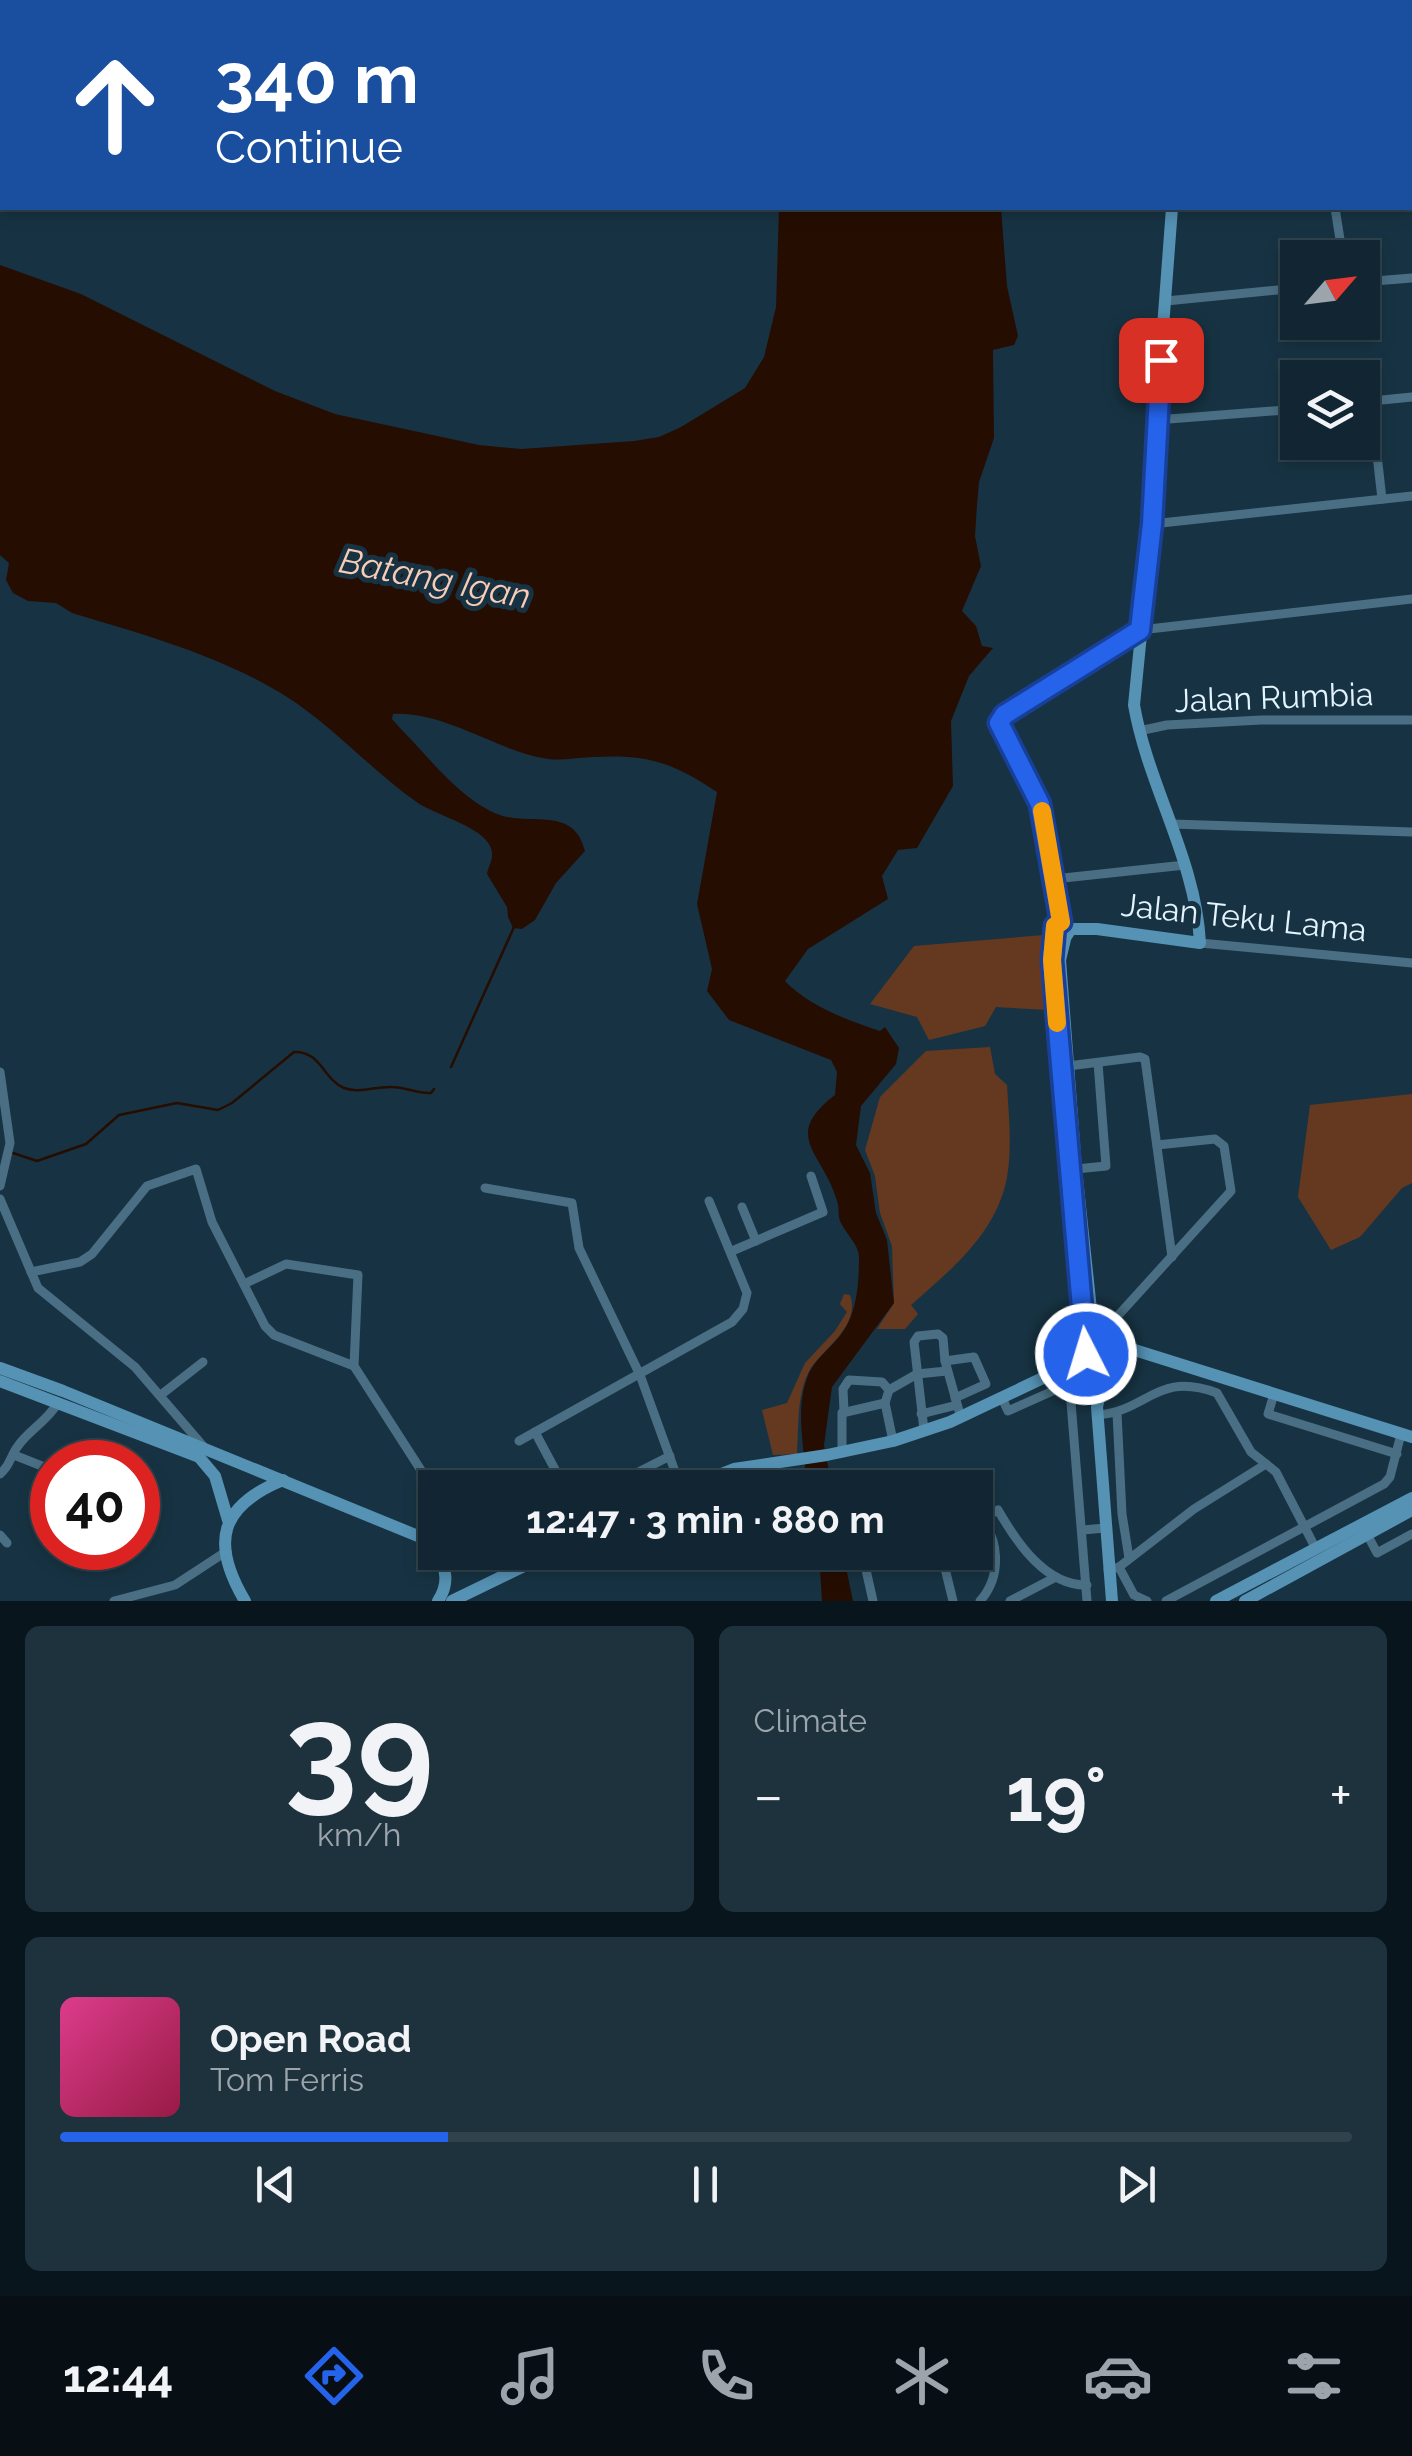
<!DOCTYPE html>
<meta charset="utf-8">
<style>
body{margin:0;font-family:Raleway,sans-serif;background:#1e323e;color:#f1f3f6;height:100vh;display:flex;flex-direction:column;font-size:38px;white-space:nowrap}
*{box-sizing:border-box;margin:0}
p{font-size:32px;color:#9ca5ac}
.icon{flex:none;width:55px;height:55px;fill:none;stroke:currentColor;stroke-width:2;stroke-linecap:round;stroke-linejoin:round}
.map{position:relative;height:1601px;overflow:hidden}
.side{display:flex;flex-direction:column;gap:25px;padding:25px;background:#09151c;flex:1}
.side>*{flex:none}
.guide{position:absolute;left:0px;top:0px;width:1412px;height:210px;box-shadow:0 5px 15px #0003,0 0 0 2px #30434d;background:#1a4fa0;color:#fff;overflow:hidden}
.needle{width:65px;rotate:62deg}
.buttons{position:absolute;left:1280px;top:240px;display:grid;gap:20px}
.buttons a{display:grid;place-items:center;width:100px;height:100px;border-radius:0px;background:#112632;box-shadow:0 5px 15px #0003,0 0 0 2px #30434d;font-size:50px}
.speed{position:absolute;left:30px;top:1440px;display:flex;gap:20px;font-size:50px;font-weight:700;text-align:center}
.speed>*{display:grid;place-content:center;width:130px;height:130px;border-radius:50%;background:#112632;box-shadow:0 5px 15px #0003,0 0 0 2px #30434d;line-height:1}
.speed .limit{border:15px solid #d22;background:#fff;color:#111}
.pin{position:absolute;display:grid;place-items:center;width:85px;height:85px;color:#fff;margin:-42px;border-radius:20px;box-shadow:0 5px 15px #0006}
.me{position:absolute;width:110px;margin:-55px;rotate:355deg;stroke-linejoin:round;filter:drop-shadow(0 0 8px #0008)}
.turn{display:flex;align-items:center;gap:35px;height:210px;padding:0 50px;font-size:45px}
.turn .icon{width:130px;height:130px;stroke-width:2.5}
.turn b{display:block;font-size:70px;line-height:85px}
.big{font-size:75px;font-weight:700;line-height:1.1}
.side .tile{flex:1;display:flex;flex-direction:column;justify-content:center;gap:15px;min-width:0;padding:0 35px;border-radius:15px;background:#1e323e}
.side .dial{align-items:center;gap:0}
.dial b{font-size:130px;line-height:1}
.song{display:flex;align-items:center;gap:30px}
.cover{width:120px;height:120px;border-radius:15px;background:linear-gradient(135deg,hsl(330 70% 55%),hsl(340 70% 35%))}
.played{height:10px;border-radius:5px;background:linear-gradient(90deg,#2563eb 30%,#30434d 30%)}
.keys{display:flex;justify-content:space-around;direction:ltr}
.heat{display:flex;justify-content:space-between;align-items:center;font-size:55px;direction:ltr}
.side .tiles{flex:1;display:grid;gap:25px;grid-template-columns:1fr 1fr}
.tile:last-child{grid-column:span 2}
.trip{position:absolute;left:418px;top:1470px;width:575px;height:100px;border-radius:0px;background:#112632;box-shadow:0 5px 15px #0003,0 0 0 2px #30434d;font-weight:700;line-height:100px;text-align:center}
.tabs{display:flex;height:160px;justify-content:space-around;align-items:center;background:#070f14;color:#9ca5ac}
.tabs .icon{width:70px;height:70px}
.tabs .current{color:#2563eb}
.tabs b{font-size:45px;color:#f1f3f6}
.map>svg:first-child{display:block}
.green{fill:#653920}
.water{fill:#260d02}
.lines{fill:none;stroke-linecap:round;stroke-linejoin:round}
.stream{stroke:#260d02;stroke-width:2.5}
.street{stroke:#4a6f84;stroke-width:9}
.secondary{stroke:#5592b4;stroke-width:12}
.route-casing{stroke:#184099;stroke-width:25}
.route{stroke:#2563eb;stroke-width:18}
.slow{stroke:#f59e0b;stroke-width:18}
.labels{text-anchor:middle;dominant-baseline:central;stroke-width:10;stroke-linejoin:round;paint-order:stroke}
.street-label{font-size:32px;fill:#e4f4ff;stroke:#173343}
.water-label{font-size:35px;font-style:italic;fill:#f9ccb5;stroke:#173343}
</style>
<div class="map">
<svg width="1412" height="1601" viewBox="0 0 1412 1601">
<rect width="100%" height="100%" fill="#173343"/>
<g class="green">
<path d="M 1044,935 L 1049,1010 L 996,1007 L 985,1026 L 929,1040 L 917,1017 L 870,1004 L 914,946 Z"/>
<path d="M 990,1047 L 995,1074 L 1007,1085 C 1009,1120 1014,1163 1002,1196 C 986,1242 946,1274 911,1305 L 918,1314 L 905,1329 L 877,1329 L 894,1303 L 892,1246 L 880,1213 L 875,1176 L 865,1150 L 880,1097 L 926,1051 Z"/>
<path d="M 1412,1094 L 1412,1183 L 1402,1188 L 1360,1237 L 1331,1250 L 1298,1197 L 1310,1105 Z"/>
<path d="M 844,1294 L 850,1295 C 861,1325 825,1347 811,1368 C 796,1392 799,1427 797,1454 L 773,1455 L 762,1410 L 787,1403 L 805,1363 L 835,1331 L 847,1312 L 840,1304 Z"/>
</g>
<g class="water">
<path d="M 779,208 L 1001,208 L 1007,286 L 1018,336 L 1014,345 L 993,350 L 994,438 L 979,482 L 977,505 L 975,536 L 981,566 L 962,611 L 976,626 L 982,646 L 993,648 L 969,676 L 951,721 L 953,786 L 917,848 L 898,850 L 882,876 L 888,899 L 808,949 L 785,981 C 809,1006 847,1020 880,1031 L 885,1027 L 899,1048 L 896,1064 L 861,1106 L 856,1145 L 870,1173 L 876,1213 L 887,1240 L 894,1303 L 832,1387 L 824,1445 L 832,1487 L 806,1487 C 806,1450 793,1410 809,1373 C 815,1360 830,1348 839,1337 C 857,1316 859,1284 859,1256 C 858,1244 846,1234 841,1223 C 837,1216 840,1208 837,1201 C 824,1153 780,1137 835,1095 L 837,1072 L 831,1060 L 729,1020 L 707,991 L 712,969 L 697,904 L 717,792 C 673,763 648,754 595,757 C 580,757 563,761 548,759 C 499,752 445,711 393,714 L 392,719 L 400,728 C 429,757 461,801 500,815 C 532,826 574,806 585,851 L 556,883 L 535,920 L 522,929 L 513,928 L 508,917 L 507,907 L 487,874 C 488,867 493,860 492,852 C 489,828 437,816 418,803 C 372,771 334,727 287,697 C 222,656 145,635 72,613 L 56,603 L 28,601 L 13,593 L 6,580 L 9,563 L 0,555 L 0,265 L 81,294 L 275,391 L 335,414 L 479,445 L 521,449 L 634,441 L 659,437 L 681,427 L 745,388 L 764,357 L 776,307 Z"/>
<path d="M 819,1553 L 843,1553 L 853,1601 L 822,1601 Z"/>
</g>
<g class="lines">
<g class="stream">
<path d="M 451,1067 L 514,927"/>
<path d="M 10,1152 L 37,1161 L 86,1144 L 119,1115 L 177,1103 L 218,1110 L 232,1103 L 294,1052 C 321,1051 323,1079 344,1088 C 359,1094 376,1086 392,1087 C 406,1087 417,1094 431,1093 L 434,1089"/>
</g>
<g class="street">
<path d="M 432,0 L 436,2"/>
<path d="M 1093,0 L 1124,2"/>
<path d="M 992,2 L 993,0"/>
<path d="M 1012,2 L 1012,0"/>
<path d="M 1151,2 L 1151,0"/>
<path d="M 1410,105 L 1412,106"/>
<path d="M 1335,208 L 1343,258"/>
<path d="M 1362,282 L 1412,278"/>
<path d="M 1166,301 L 1298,288"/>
<path d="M 1362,402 L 1412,397"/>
<path d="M 1371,402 L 1382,499"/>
<path d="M 1156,420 L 1298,409"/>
<path d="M 1152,524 L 1412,496"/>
<path d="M 1139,731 L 1167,725 L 1261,720 L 1412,720"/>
<path d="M 1172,824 L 1412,832"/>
<path d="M 1054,879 L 1185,865"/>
<path d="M 1061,922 L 1040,805 L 1001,729 L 999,723 L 1004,715 L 1140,630 L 1412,599"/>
<path d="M 1200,943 L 1412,963"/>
<path d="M 1068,1066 L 1140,1057 L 1145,1059 L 1172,1257"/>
<path d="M 0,1072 L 10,1143 L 0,1186"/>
<path d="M 1076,1169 L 1106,1166 L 1098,1063"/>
<path d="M 485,1188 L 572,1203 L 579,1248 L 640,1375 L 681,1488"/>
<path d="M 0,1199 L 38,1288 L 135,1367 L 203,1446"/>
<path d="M 742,1207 L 756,1241"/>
<path d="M 732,1251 L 823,1212 L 811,1176"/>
<path d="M 31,1272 L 80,1262 L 92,1254 L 147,1186 L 196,1169 L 212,1222 L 265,1326 L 274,1335 L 354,1366"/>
<path d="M 244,1284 L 286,1264 L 358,1275 L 354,1366 L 435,1492"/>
<path d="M 1110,1346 L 1106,1336 L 1114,1320 L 1231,1191 L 1224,1146 L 1215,1139 L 1157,1145"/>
<path d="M 945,1361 L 974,1357 L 986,1384 L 955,1398"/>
<path d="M 162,1394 L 203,1362"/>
<path d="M 1274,1394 L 1268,1414 L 1397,1454"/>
<path d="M 1002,1398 L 1008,1411 L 1064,1386 L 1070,1390 L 1087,1601"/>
<path d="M 844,1411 L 843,1389 L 849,1380 L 882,1382 L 889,1390"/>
<path d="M 1117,1413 L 1122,1514 L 1129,1558"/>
<path d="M 921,1414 L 957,1405"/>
<path d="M 1098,1415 C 1150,1410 1156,1371 1217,1393 L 1251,1452 L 1276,1472 L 1316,1549"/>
<path d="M 924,1430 L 914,1342 L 918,1336 L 938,1334 L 943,1338 L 945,1361 L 961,1418"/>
<path d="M 535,1432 L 565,1488"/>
<path d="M 519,1441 L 732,1322 L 743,1309 L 747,1293 L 709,1201"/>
<path d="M 893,1441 L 885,1403 L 889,1390 L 917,1374 L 947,1371"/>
<path d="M 842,1453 L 842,1413 L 885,1403"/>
<path d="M 14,1455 L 52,1470"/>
<path d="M 0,1474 C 11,1465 10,1456 18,1446 C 28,1431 45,1423 58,1403"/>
<path d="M 923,1480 L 925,1488"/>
<path d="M 607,1488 L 670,1456"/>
<path d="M 975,1513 C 1001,1536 1002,1576 980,1601"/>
<path d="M 981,1519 L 998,1510 C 1017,1543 1046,1586 1087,1585"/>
<path d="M 1083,1530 L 1105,1528"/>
<path d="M 1367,1534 L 1377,1553 L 1412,1534"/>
<path d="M 0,1535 L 7,1543"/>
<path d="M 862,1552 L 873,1601"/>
<path d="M 941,1552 L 953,1601"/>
<path d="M 1119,1567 L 1134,1595 L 1147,1601"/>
<path d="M 1108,1570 L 1119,1567 L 1194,1509 L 1266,1464"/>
<path d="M 114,1601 L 175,1585 L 227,1551"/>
<path d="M 1010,1601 L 1054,1578"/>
<path d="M 1166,1601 L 1384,1484 L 1390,1477 L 1401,1434"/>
</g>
<g class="secondary">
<path d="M 1188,2 L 1188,0"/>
<circle cx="1062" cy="930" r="7"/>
<path d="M 1069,929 L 1097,929 L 1200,943 C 1196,860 1148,786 1134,705 L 1152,524 L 1156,420 L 1172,208"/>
<path d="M 1066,935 L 1060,960 L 1076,1169 L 1100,1394 L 1097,1407 L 1112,1601"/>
<path d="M 1053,958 L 1055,931"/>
<path d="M 1053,1367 L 1069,1351 L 1083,1317"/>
<path d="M 0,1368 L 63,1391 L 435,1543"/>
<path d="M 1063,1368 L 1082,1369 L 1091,1379"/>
<path d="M 0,1381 L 199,1457 L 215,1476 L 228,1520"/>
<path d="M 685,1488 L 734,1469 L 827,1455 L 893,1441 L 950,1422 L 1045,1377 L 1094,1350 L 1110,1346 L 1125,1347 L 1412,1437"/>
<path d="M 437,1552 C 447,1570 449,1584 438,1601"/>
<path d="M 457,1552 C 490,1566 518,1568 551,1552"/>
<path d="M 245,1601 C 210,1542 220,1506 283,1480"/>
<path d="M 452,1601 L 526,1565"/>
<path d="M 1216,1601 L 1412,1498"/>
<path d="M 1245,1601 L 1412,1510"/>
</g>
</g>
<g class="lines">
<g class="route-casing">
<path id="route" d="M 1086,1354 L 1052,960 L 1055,926 L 1061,922 L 1040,804 L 999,723 L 1004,715 L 1140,630 L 1152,524 L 1161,360"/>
</g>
<use href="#route" class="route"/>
<path class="slow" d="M 1042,811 L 1061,922 L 1055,926 L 1052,960 L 1057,1023"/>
</g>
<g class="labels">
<g class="street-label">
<text transform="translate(1274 697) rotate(-2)">Jalan Rumbia</text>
<text transform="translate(1244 917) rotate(6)">Jalan Teku Lama</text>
</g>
<g class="water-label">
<text transform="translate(435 578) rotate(11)">Batang Igan</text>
</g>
</g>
</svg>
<div class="buttons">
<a><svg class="needle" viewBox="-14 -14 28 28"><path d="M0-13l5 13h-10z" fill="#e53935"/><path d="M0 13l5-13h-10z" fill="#9ca5ac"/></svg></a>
<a><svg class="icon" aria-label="layers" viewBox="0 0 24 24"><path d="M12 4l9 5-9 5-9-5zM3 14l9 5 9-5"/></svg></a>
</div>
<div class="speed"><div class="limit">40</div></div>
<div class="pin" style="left:1161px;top:360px;background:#d93025"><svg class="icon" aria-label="arrive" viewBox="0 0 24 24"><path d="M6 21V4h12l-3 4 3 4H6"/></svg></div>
<svg class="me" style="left:1086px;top:1354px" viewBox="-20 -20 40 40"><circle r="17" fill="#2563eb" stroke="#fff" stroke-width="3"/><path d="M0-11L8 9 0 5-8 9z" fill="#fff"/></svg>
<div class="trip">12:47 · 3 min · 880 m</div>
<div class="guide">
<div class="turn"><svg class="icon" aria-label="ahead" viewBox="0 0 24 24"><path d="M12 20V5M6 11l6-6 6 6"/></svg><div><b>340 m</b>Continue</div></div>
</div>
</div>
<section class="side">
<div class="tiles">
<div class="tile dial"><b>39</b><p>km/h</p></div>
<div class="tile"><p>Climate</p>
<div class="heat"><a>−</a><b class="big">19°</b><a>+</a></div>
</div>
<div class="tile">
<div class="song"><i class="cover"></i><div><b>Open Road</b><p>Tom Ferris</p></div></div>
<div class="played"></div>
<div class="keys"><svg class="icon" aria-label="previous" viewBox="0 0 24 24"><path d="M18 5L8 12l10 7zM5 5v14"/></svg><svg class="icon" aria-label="pause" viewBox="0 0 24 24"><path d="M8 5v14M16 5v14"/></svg><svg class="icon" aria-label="next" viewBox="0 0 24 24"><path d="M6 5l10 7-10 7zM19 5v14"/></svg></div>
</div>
</div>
</section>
<nav class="tabs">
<b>12:44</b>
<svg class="icon current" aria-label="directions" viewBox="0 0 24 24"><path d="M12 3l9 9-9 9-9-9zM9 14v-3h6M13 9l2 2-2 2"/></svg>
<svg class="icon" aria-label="music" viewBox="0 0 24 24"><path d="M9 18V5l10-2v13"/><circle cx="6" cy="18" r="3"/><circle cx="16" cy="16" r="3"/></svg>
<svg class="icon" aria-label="phone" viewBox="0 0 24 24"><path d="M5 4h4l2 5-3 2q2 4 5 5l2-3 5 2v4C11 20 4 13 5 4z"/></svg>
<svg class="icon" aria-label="climate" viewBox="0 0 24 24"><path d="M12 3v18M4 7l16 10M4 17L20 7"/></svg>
<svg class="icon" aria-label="car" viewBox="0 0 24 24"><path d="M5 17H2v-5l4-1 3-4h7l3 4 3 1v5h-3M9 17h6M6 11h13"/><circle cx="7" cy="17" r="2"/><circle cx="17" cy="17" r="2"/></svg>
<svg class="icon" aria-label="filters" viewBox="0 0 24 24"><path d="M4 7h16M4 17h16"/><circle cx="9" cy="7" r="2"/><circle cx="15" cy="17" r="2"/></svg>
</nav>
